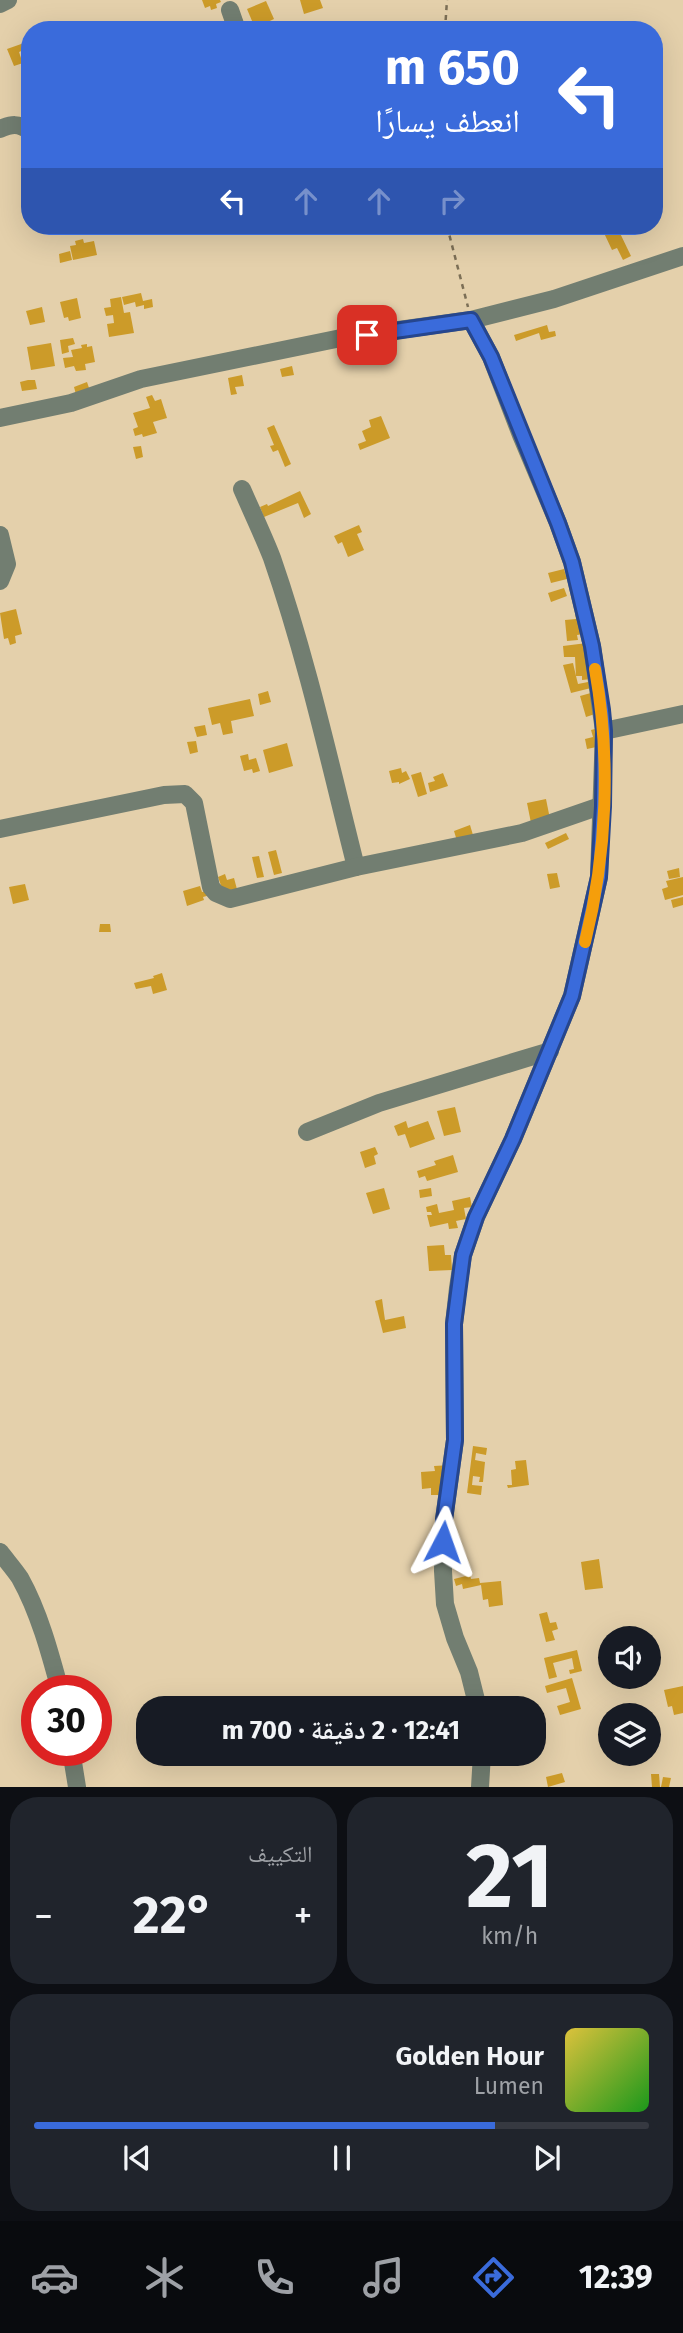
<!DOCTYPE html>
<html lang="ar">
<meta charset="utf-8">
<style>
body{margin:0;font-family:"Fira Sans","Noto Naskh Arabic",sans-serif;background:#20242c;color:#f1f3f6;direction:rtl;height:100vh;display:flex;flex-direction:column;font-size:26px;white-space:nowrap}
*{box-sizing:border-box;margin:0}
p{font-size:23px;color:#9ea1a6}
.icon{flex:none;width:38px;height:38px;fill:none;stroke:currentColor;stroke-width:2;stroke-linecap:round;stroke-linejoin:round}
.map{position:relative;height:1787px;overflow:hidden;direction:ltr}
.side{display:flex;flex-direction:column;gap:10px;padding:10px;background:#0d0f14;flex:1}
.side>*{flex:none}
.guide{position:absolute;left:21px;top:21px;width:642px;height:214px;border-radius:28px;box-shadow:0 7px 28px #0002;direction:rtl;background:#3a6bdb;color:#fff;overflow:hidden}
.fabs{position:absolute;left:598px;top:1626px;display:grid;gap:14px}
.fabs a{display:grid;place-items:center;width:63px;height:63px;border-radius:50%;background:#171b24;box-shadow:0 7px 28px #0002;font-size:35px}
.speed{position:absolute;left:21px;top:1675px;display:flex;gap:14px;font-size:35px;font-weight:700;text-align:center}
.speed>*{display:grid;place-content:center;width:91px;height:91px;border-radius:50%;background:#171b24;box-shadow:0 7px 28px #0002;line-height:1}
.speed .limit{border:10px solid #d22;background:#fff;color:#111}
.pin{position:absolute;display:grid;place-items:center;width:60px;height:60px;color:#fff;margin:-30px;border-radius:14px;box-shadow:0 4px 10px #0006}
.me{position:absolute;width:77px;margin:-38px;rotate:4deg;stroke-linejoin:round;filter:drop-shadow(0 0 5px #0008)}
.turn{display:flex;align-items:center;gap:24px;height:147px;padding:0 28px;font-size:32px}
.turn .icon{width:91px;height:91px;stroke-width:2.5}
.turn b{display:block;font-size:49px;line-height:60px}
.lanes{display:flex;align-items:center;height:66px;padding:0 28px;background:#0003;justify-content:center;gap:35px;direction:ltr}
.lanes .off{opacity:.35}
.big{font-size:52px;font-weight:700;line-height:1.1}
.side .widget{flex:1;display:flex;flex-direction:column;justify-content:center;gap:10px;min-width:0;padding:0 24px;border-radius:28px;background:#20242c}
.side .dial{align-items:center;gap:0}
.dial b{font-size:91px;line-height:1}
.song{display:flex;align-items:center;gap:21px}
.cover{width:84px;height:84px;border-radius:10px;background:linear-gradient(135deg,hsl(50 70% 55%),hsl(120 70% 35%))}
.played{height:7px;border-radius:4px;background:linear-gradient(90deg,#3a6bdb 75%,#363941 75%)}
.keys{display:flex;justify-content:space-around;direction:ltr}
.heat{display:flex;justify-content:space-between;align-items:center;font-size:38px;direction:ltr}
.side .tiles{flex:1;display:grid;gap:10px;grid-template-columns:1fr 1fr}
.widget:last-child{grid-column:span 2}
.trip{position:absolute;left:136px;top:1696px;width:410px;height:70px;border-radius:28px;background:#171b24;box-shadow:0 7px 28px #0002;font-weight:700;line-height:70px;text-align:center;direction:rtl}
.tabs{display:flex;height:112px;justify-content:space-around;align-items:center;background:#090b0e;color:#9ea1a6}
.tabs .icon{width:49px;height:49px}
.tabs .current{color:#3a6bdb}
.tabs b{font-size:32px;color:#f1f3f6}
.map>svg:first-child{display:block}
.building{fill:#cc9b29}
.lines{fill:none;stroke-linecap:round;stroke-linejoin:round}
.path{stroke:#7c6f56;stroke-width:2.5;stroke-dasharray:5 5;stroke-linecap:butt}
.minor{stroke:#727e71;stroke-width:18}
.route-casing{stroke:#26468e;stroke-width:18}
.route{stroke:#3a6bdb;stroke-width:12}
.slow{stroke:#f59e0b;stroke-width:12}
</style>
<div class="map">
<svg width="683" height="1787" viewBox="0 0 683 1787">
<rect width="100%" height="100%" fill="#e4d0ab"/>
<g class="building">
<path d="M 202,0 L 220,0 L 221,2 L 216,4 L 217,8 L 211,10 L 210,6 L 205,8 Z"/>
<path d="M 300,0 L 320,0 L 323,8 L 304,14 Z"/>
<path d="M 266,1 L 274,19 L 255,28 L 247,9 Z"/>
<path d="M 24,43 L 26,49 L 19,52 L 21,58 L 28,55 L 26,49 L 30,48 L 29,79 L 23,63 L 14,66 L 7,49 Z"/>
<path d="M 38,226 L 57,226 L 57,229 L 40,233 Z"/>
<path d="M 617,227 L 631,256 L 623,260 L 617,248 L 612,250 L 604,233 Z"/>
<path d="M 83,239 L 84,243 L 94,241 L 97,255 L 73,260 L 70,246 L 76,245 L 75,241 Z"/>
<path d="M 70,251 L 72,260 L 60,263 L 59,254 Z"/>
<path d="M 141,293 L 143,301 L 152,299 L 153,307 L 144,309 L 144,305 L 136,307 L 135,302 L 124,305 L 122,297 Z"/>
<path d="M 121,297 L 124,313 L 130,312 L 134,333 L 109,337 L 107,324 L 114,323 L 113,315 L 106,316 L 104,308 L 111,307 L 110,299 Z"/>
<path d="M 77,298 L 81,318 L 69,321 L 68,317 L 64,318 L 60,302 Z"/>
<path d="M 42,307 L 45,322 L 30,325 L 26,311 Z"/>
<path d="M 547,325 L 549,332 L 555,331 L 556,336 L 541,340 L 539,333 L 516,341 L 514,335 Z"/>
<path d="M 73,338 L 75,344 L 68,346 L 69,352 L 62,354 L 60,340 Z"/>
<path d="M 51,343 L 55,366 L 31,370 L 27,347 Z"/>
<path d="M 87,344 L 87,347 L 92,346 L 95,362 L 85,364 L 86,370 L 76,371 L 74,366 L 65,368 L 63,358 L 73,357 L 71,350 L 82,348 L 81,345 Z"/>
<path d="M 292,366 L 294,375 L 282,377 L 280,369 Z"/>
<path d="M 242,375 L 244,386 L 235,387 L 237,394 L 231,395 L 228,378 Z"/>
<path d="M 28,380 L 35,380 L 37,389 L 22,391 L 20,382 Z"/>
<path d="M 87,382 L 89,388 L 78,402 L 74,387 Z"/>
<path d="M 152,395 L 155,401 L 161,399 L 167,418 L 153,422 L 157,433 L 143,437 L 142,434 L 135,436 L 133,429 L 138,427 L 133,413 L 150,408 L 146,397 Z"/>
<path d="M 381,416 L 390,438 L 360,450 L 358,444 L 366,441 L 362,431 L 371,427 L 369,420 Z"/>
<path d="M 274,425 L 291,464 L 285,467 L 278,450 L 273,452 L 270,446 L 274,445 L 267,428 Z"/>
<path d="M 141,446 L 143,457 L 136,459 L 133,447 Z"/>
<path d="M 300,491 L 311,514 L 304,518 L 298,503 L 264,517 L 260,507 L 267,504 L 268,506 Z"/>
<path d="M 359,525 L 362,532 L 357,534 L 364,550 L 348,557 L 342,542 L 338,544 L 334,536 Z"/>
<path d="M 564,569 L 567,579 L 551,583 L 548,573 Z"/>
<path d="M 564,588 L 567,596 L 551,602 L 548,593 Z"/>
<path d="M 16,609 L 22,634 L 15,636 L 16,643 L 10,645 L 8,638 L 4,639 L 0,613 Z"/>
<path d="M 582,612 L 584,634 L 577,635 L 578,640 L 567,641 L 565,620 L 576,619 L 575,613 Z"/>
<path d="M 587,643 L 592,679 L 582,680 L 582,676 L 576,676 L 578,684 L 593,681 L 595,687 L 571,693 L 563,665 L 573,663 L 576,676 L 575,657 L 579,657 L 564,657 L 563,646 Z"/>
<path d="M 268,691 L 271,702 L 260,705 L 258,694 Z"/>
<path d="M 598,691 L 604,711 L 586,717 L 580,696 Z"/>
<path d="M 250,699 L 254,716 L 231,721 L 233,733 L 223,735 L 220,723 L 212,725 L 208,708 Z"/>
<path d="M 205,725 L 207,735 L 197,737 L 194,727 Z"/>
<path d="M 599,728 L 601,746 L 587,749 L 585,739 L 593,737 L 591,730 Z"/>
<path d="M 196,741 L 198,752 L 190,754 L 187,742 Z"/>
<path d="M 287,743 L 293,766 L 269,773 L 263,750 Z"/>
<path d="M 248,754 L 249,760 L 256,758 L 260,771 L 253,773 L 252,769 L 244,771 L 240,756 Z"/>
<path d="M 401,768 L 402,773 L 406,771 L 410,779 L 399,784 L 399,782 L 392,783 L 389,771 Z"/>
<path d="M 421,772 L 427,794 L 418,797 L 411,775 Z"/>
<path d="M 443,773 L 448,786 L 430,792 L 428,783 L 435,781 L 433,777 Z"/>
<path d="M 546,799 L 550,819 L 531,823 L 527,803 Z"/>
<path d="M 470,825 L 473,835 L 457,841 L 454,831 Z"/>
<path d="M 566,833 L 569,839 L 548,849 L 545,843 Z"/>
<path d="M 276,850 L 282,873 L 274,875 L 268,852 Z"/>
<path d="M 259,856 L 264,877 L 257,878 L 252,857 Z"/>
<path d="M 679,868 L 680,877 L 669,879 L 667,871 Z"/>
<path d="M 557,873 L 560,887 L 550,889 L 547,874 Z"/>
<path d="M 225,874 L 227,880 L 234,878 L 238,893 L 232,895 L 230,889 L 223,891 L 218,877 Z"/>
<path d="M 683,877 L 683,895 L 665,900 L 662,889 L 668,887 L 666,881 Z"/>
<path d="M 25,884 L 29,900 L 13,904 L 9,887 Z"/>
<path d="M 200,886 L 202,892 L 212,889 L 214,894 L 203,897 L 204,900 L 187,906 L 183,891 Z"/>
<path d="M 683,897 L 683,905 L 673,908 L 671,900 Z"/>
<path d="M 100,924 L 110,924 L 111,932 L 99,932 Z"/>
<path d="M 162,973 L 167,990 L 153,994 L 151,986 L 136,989 L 134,983 L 154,978 L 153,976 Z"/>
<path d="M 455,1107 L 461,1132 L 444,1136 L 437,1111 Z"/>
<path d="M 406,1121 L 408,1128 L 428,1121 L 435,1139 L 410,1148 L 405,1134 L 398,1136 L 394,1126 Z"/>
<path d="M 375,1147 L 378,1154 L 374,1156 L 376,1164 L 365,1168 L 360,1152 Z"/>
<path d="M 453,1155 L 458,1172 L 427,1181 L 425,1176 L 419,1178 L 417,1171 L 436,1165 L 434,1161 Z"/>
<path d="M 384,1188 L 390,1209 L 373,1214 L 366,1193 Z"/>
<path d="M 431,1188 L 432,1196 L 420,1198 L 419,1190 Z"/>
<path d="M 470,1197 L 472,1207 L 464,1208 L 466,1219 L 456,1221 L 458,1228 L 449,1229 L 448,1223 L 430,1227 L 427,1215 L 432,1215 L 431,1212 L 427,1212 L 426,1207 L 437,1204 L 439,1213 L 454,1210 L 452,1201 Z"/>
<path d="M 444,1245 L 445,1255 L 451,1255 L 452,1270 L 429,1271 L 427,1246 Z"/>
<path d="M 382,1299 L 385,1320 L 404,1316 L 406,1328 L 383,1333 L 375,1301 Z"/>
<path d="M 473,1446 L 487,1448 L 486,1455 L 476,1453 L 475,1460 L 485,1462 L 483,1482 L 479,1482 L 480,1477 L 473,1476 L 472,1485 L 482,1486 L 481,1495 L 467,1493 Z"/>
<path d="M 526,1460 L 529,1485 L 508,1488 L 507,1485 L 512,1485 L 511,1470 L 516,1469 L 515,1461 Z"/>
<path d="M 451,1465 L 443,1495 L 431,1495 L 431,1488 L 422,1489 L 421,1472 L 435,1471 L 434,1466 Z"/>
<path d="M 599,1559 L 603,1588 L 585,1590 L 581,1562 Z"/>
<path d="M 470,1575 L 471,1579 L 479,1578 L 480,1583 L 501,1581 L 503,1605 L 489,1607 L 488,1599 L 483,1600 L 481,1585 L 463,1589 L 462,1584 L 456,1586 L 454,1579 Z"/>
<path d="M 547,1612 L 550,1623 L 556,1622 L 558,1629 L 552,1631 L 555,1640 L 546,1642 L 539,1614 Z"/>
<path d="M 577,1650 L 582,1671 L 570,1674 L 569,1670 L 574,1669 L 572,1658 L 553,1663 L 557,1677 L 549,1679 L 544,1658 Z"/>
<path d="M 572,1678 L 581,1709 L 560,1715 L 557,1706 L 570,1702 L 566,1688 L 547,1693 L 545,1686 Z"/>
<path d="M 683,1686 L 683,1713 L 674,1715 L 672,1706 L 668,1707 L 664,1690 Z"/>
<path d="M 562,1773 L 565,1782 L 548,1787 L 546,1777 Z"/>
<path d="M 651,1774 L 659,1774 L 660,1787 L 652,1787 Z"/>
<path d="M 663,1777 L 671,1778 L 669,1787 L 661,1787 Z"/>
</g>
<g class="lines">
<g class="path">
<path d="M 445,30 L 447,0"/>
<path d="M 447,226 L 468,307"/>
</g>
<g class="minor">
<path d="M 0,4 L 8,0"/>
<path d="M 230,10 L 237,30"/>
<path d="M 0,129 C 12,124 18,123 30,131"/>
<path d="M 471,320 L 491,357 L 521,435 L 558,523 L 572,562 L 592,646 L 604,731 L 599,877 L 572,996 L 513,1139 L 476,1217 L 463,1255 L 458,1288 L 454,1324 L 455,1440 L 444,1519 L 443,1571 L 445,1604 L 455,1638 L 469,1672 L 478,1708"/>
<path d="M 0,418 L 71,403 L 141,379 L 341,338 L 471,320 L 554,299 L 683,256"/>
<path d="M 242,489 C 252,512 263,535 272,558 C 307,659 330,764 356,867"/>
<path d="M 0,535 L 7,564 L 0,581"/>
<path d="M 604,731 L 683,714"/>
<path d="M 0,829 L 164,795 L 185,794 L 194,803 L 211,887 L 216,893 L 230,899 L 356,867 L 522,833 L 603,805"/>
<path d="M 307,1132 L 379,1103 L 550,1051"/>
<path d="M 0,1552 C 6,1560 14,1569 20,1578 C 39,1612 50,1653 60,1690"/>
<path d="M 71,1750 L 77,1787"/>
<path d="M 480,1787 L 482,1754"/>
</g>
</g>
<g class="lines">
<g class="route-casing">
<path id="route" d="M 367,335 L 471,320 L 491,357 L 558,523 L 572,562 L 592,646 L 602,710 L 604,731 L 603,806 L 599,877 L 572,996 L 513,1139 L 476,1217 L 463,1255 L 454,1324 L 455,1440 L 444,1520 L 443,1542"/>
</g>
<use href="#route" class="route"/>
<path class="slow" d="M 585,942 C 607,854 611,758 595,669"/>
</g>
</svg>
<div class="fabs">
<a><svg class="icon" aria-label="sound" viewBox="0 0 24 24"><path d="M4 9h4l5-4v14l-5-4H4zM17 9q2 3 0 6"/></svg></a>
<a><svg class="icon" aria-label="layers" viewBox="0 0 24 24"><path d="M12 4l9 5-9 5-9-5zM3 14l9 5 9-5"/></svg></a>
</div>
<div class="speed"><div class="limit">30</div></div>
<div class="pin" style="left:367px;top:335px;background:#d93025"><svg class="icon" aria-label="arrive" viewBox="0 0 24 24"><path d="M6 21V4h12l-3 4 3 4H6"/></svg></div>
<svg class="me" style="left:443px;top:1542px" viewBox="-20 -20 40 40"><path d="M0-17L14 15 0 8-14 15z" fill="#3a6bdb" stroke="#fff" stroke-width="4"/></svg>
<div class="trip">12:41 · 2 دقيقة · 700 m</div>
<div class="guide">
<div class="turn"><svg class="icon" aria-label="left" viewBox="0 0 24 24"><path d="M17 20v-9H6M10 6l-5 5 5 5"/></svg><div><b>650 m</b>انعطف يسارًا</div></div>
<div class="lanes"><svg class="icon" aria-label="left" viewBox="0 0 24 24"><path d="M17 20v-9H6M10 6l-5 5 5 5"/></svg><svg class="icon off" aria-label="ahead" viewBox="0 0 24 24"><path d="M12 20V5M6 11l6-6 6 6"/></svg><svg class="icon off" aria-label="ahead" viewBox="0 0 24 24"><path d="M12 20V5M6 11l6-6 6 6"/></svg><svg class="icon off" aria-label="right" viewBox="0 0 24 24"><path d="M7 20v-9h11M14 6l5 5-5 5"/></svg></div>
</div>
</div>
<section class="side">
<div class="tiles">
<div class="widget dial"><b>21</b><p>km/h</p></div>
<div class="widget"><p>التكييف</p>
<div class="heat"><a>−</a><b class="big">22°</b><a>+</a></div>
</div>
<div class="widget">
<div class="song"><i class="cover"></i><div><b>Golden Hour</b><p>Lumen</p></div></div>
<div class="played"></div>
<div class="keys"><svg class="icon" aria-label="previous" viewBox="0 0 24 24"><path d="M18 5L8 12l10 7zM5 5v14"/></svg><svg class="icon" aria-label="pause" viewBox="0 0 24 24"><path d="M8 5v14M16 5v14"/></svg><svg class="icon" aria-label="next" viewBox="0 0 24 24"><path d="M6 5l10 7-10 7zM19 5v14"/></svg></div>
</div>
</div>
</section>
<nav class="tabs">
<b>12:39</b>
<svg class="icon current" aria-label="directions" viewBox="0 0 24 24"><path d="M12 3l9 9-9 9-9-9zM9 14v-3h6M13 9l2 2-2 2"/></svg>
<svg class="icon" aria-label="music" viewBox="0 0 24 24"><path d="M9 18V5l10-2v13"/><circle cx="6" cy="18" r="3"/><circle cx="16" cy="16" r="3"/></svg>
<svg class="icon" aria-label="phone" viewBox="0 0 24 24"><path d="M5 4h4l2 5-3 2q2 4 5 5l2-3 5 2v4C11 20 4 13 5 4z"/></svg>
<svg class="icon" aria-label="climate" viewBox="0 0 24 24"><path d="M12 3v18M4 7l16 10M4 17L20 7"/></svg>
<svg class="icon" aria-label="car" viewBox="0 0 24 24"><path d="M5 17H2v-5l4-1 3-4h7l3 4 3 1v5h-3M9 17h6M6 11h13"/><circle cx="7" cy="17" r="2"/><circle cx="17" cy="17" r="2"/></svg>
</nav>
